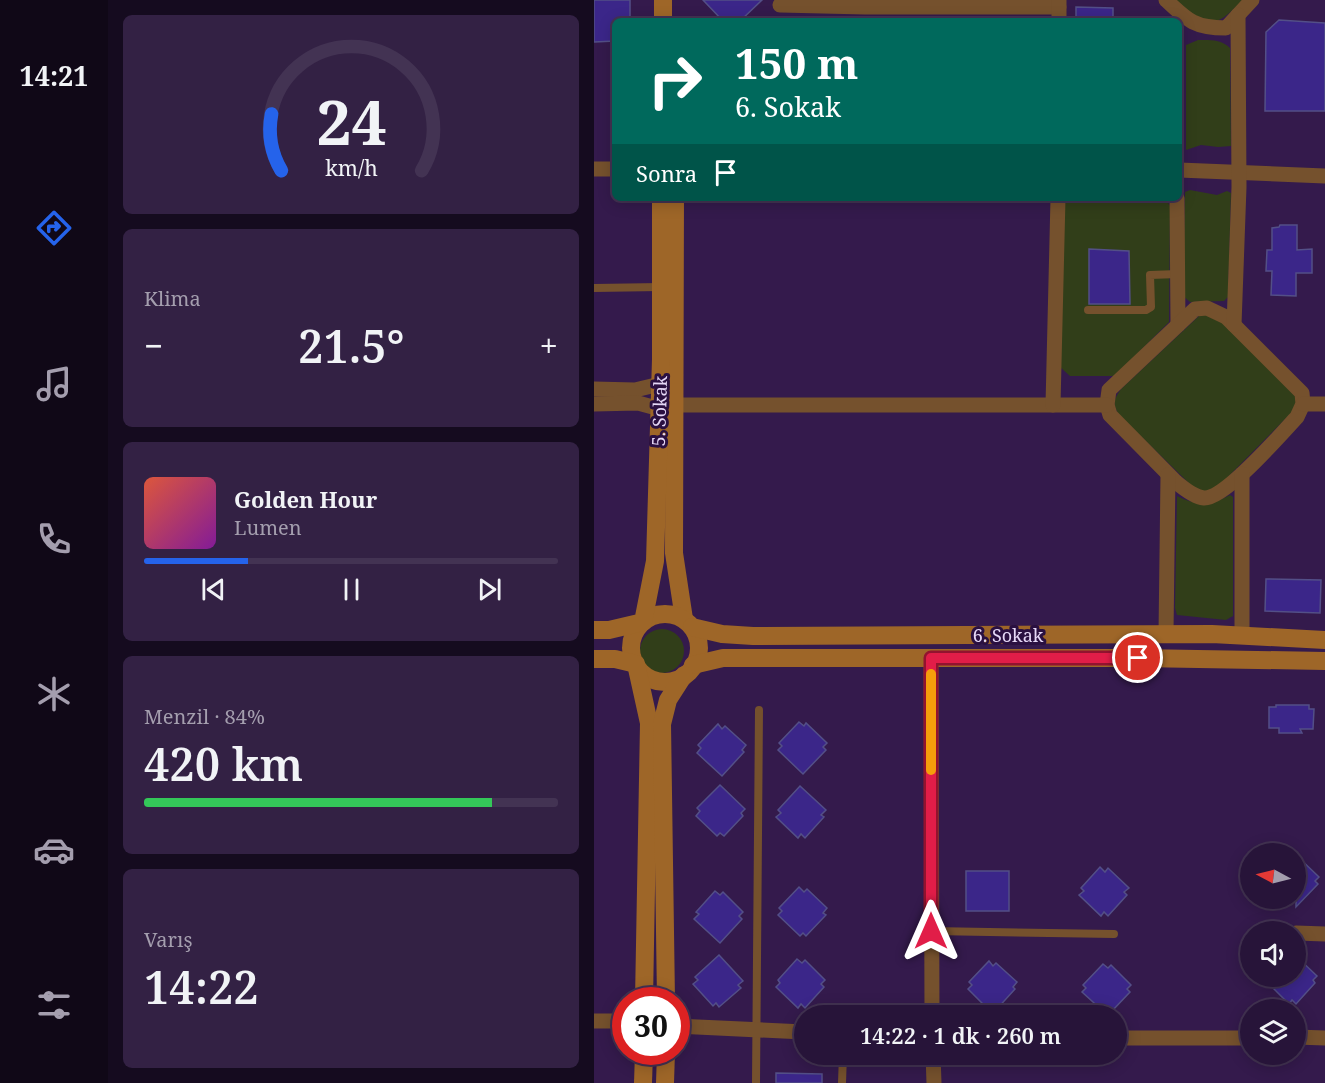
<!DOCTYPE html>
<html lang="tr">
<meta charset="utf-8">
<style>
body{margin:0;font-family:"Noto Serif",serif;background:#332144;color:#f1f3f6;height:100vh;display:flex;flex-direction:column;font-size:22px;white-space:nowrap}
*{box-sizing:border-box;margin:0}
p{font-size:20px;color:#a49eae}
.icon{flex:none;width:33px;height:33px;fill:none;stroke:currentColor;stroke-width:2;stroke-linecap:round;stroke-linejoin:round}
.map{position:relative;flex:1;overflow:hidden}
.sheet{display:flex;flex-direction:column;gap:15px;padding:15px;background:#150b1f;width:486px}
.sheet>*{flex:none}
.top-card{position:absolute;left:18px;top:18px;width:570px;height:183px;border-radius:9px;box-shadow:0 3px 15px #0003,0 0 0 2px #433353;background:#00695c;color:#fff;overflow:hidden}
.needle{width:39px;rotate:277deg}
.buttons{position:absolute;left:646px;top:843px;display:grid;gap:12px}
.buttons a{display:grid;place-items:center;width:66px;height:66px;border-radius:50%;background:#271439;box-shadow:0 3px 15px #0003,0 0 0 2px #433353;font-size:30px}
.speed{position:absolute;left:18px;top:987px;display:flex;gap:12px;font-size:30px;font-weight:700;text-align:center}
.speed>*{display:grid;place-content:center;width:78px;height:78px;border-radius:50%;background:#271439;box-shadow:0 3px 15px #0003,0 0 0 2px #433353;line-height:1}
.speed .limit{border:9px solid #d22;background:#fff;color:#111}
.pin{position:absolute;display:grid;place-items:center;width:51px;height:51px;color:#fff;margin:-26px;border:3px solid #fff;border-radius:50%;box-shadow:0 2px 6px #0007}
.me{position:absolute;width:66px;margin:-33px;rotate:0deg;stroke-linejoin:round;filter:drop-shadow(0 0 4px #0008)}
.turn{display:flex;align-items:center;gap:21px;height:126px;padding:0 24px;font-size:27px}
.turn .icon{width:78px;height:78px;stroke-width:2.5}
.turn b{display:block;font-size:42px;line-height:51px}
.then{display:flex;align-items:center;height:57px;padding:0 24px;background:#0003;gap:12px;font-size:22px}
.big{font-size:45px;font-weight:600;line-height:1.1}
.sheet .card{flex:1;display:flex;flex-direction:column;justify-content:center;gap:9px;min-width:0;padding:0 21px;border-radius:9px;background:#332144}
.sheet .dial{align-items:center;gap:0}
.dial svg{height:156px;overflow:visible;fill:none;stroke:#433353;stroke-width:7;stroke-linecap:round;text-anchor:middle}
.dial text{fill:#f1f3f6;stroke:none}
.song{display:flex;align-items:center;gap:18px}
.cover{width:72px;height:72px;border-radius:9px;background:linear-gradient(135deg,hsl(10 70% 55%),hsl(290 70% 35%))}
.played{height:6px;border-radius:3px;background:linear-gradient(90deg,#2563eb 25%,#433353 25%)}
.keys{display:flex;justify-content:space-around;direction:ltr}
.heat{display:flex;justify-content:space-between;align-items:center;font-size:33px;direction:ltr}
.charge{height:9px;border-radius:4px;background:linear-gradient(90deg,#34c759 84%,#433353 0)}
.trip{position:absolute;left:200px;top:1005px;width:333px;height:60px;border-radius:30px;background:#271439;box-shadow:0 3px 15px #0003,0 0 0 2px #433353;font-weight:600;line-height:60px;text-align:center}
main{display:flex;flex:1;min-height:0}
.menu{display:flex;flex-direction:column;width:108px;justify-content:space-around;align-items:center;background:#100817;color:#a49eae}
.menu .icon{width:42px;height:42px}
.menu .active{color:#2563eb}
.menu b{font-size:27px;color:#f1f3f6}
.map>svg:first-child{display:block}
.green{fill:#313e19}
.building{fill:#3b2689;stroke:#534f87;stroke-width:1.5}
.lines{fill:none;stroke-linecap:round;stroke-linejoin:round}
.lane{stroke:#75512d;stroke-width:8}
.street{stroke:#75512d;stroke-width:15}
.secondary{stroke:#9e6628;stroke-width:18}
.route-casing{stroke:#92132f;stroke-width:15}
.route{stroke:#e11d48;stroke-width:10}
.slow{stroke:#f59e0b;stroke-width:10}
.labels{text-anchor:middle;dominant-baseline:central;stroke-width:6;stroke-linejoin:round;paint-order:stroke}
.street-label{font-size:18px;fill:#e6d8f7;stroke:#2a1041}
</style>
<main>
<nav class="menu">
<b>14:21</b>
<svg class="icon active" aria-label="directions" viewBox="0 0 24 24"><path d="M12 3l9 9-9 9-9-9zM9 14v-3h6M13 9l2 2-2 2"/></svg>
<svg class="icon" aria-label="music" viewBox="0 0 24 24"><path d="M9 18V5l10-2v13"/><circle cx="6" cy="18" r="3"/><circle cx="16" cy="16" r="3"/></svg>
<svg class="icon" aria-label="phone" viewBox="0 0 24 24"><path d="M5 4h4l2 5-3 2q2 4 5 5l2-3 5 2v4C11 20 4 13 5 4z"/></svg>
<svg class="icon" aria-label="climate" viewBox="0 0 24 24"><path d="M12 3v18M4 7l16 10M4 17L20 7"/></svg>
<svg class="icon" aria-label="car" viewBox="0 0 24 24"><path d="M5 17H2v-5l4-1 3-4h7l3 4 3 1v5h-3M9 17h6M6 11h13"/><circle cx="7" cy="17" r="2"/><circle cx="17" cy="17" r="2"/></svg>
<svg class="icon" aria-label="filters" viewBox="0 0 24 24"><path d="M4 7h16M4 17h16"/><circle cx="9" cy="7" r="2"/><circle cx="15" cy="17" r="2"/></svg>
</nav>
<section class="sheet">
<div class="card dial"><svg viewBox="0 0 100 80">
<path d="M14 69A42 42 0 1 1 86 69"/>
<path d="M14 69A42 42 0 0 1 9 40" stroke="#2563eb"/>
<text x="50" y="56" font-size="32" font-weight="700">24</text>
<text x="50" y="72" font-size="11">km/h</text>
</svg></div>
<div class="card"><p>Klima</p>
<div class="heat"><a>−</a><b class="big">21.5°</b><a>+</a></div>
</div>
<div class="card">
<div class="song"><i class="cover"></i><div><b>Golden Hour</b><p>Lumen</p></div></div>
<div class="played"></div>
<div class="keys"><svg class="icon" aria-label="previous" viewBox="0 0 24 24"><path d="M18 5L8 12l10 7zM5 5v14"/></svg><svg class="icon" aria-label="pause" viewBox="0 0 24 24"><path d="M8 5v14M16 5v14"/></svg><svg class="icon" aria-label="next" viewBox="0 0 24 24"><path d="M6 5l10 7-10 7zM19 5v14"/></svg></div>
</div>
<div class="card"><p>Menzil · 84%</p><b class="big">420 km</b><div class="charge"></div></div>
<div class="card"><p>Varış</p><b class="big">14:22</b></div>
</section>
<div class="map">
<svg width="731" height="1083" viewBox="0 0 731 1083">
<rect width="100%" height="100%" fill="#341a4c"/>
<g class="green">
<path d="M 582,0 L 649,0 C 619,30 613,30 582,0 Z"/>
<path d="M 243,16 L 403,18 L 403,21 L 243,21 Z"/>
<path d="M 604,40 C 616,40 627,39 636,48 L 637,146 L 624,147 L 607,145 L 592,150 L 592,45 Z"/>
<path d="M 596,190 L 623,195 L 633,191 L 637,193 L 634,297 L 630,301 L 596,302 L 589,296 L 591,192 Z"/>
<path d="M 476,198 L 571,198 L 576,206 L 575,322 L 521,376 L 476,376 L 466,367 L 470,205 Z"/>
<path d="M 615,313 L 625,318 L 704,399 L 705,405 L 623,488 L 613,493 L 601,489 L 526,416 C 518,404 519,401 527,389 L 605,316 Z"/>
<path d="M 636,495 L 639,497 L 639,616 L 632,620 L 583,615 L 581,608 L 583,496 C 601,506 618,505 636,495 Z"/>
<circle cx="68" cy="651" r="22"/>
</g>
<g class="building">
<path d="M 0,0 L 36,0 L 36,21 L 21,21 L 21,41 L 0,42 Z"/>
<path d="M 109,0 L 168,0 L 146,21 L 129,21 Z"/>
<path d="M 482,7 L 519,8 L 519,21 L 482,21 Z"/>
<path d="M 685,20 L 731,23 L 731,111 L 671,111 L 672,32 Z"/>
<path d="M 686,225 L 703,225 L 703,250 L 718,249 L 718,273 L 702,273 L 702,296 L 677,295 L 678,271 L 672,271 L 673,250 L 678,250 L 678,228 L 685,227 Z"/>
<path d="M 495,249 L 535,251 L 536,304 L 495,304 Z"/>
<path d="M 672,579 L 727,580 L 726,613 L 671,611 Z"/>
<path d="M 682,705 L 715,705 L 715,709 L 720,709 L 719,729 L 706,729 L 708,733 L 685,733 L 685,728 L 675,728 L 675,707 L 682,707 Z"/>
<path d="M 205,722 L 210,726 L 212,723 L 233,743 L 229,747 L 232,750 L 209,774 L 184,750 L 188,746 L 185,743 Z"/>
<path d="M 124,724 L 128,729 L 131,726 L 152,745 L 148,750 L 150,752 L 128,776 L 103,753 L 107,748 L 104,745 Z"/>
<path d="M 126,785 L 151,809 L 147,813 L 149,816 L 130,836 L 126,833 L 123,836 L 102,816 L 106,811 L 103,808 Z"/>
<path d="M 206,786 L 232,810 L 227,815 L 230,817 L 211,838 L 207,834 L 204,838 L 182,817 L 187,813 L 184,810 Z"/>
<path d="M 702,855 L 725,877 L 721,881 L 724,884 L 702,907 Z"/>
<path d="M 506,867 L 511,872 L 514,868 L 535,888 L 530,892 L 533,895 L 514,916 L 510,912 L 507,916 L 485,895 L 490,891 L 487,888 Z"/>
<rect x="372" y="871" width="43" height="40"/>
<path d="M 205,887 L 210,892 L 213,889 L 233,908 L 229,913 L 232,915 L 212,936 L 209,933 L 206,936 L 184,915 L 188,911 L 185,908 Z"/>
<path d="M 121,891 L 126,895 L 129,892 L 149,912 L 145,916 L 148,919 L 126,943 L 100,919 L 105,914 L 102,912 Z"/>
<path d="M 125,955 L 149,981 L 144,985 L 147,988 L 125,1007 L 122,1003 L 119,1006 L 99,984 L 104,980 L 101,977 Z"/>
<path d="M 702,956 L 723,976 L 719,980 L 721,983 L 702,1004 L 698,1000 L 695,1004 L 674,983 L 680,976 L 702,976 Z"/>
<path d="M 203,959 L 208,963 L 211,960 L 231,980 L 227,984 L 230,987 L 211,1008 L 207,1004 L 204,1008 L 182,987 L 186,983 L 184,980 Z"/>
<path d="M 395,961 L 399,966 L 402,963 L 423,982 L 419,987 L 421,989 L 402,1010 L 398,1006 L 395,1010 L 374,989 L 378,985 L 375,982 Z"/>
<path d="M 509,964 L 514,968 L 517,965 L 537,985 L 533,989 L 536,992 L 516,1013 L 513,1009 L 510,1012 L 488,992 L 492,988 L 489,985 Z"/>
<path d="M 182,1073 L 228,1074 L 228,1083 L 182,1083 Z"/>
</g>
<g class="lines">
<g class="lane">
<path d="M 0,288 L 67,287"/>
<path d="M 494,310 L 552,310 L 557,307 L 556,275 L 584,274"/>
<path d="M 337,931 L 520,934"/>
<path d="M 162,1083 L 165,710"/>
<path d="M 248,1083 L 249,1054"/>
</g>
<g class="street">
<path d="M 572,0 C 594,21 601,28 632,28 L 658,0"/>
<path d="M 186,5 L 271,7 L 465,7"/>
<path d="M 465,21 L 465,0"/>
<path d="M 0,169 L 21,169"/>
<path d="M 585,170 L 731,176"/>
<path d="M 583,198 L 584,325"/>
<path d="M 613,308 L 632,317 L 708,393 L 709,404 L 703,417 C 687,434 631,499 610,498 C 600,497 589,488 582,482 L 516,415 L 513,405 L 515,390 L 601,309 Z"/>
<path d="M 640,325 L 645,187 L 644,15"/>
<path d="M 0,389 L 41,390 L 66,384"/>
<path d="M 0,404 L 44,403 L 66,409"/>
<path d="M 709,404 L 731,404"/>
<path d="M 80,405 L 513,405"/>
<path d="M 459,405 L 464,198"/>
<path d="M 648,474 L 648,636"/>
<path d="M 572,634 L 574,475"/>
<path d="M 337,659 L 338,1016"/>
<path d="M 702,933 L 731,934"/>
<path d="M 0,1021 L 32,1021"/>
<path d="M 82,1026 L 210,1032"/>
<path d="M 702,1037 L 731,1038"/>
<path d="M 522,1038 L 657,1038"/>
<path d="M 339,1054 L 340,1083"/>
</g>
<g class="secondary">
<path d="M 69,21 L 69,0"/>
<path d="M 81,198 L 80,553 L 90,619"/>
<circle cx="71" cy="648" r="34"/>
<path d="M 98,627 L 128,634 L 159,636 L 618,634 L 731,640"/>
<path d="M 0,630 L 15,630 L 49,622 L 61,561 L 67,359 L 67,198"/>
<path d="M 0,659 L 21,659 L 42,664 L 55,723 L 50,1000"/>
<path d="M 99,665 L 129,658 L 545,658 L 731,661"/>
<path d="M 72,1000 L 68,724 L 74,700 L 90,675"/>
<path d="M 49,1083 L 50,1052"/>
<path d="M 71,1083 L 72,1052"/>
</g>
</g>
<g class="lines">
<g class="route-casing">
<path id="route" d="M 337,931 L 337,658 L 544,658"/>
</g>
<use href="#route" class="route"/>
<path class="slow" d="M 337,674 L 337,770"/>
</g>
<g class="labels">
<g class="street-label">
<text transform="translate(65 411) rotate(-88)">5. Sokak</text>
<text x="414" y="635">6. Sokak</text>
</g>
</g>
</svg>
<div class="buttons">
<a><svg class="needle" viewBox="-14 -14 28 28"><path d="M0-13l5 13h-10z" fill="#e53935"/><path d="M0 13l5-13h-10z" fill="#a49eae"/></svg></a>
<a><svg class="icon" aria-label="sound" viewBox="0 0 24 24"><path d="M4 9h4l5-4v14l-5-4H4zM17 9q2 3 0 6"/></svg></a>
<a><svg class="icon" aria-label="layers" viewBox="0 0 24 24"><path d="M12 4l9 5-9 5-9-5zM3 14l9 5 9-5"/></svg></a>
</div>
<div class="speed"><div class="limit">30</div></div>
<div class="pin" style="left:544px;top:658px;background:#d93025"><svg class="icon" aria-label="arrive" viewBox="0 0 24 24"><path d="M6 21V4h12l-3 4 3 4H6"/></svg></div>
<svg class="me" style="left:337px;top:931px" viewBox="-20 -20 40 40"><path d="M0-17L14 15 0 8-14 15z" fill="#e11d48" stroke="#fff" stroke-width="4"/></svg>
<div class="trip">14:22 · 1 dk · 260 m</div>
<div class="top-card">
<div class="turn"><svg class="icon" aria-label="right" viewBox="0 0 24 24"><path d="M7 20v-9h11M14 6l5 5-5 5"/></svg><div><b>150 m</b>6. Sokak</div></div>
<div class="then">Sonra<svg class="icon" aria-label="arrive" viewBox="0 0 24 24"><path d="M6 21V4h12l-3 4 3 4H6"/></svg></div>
</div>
</div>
</main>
